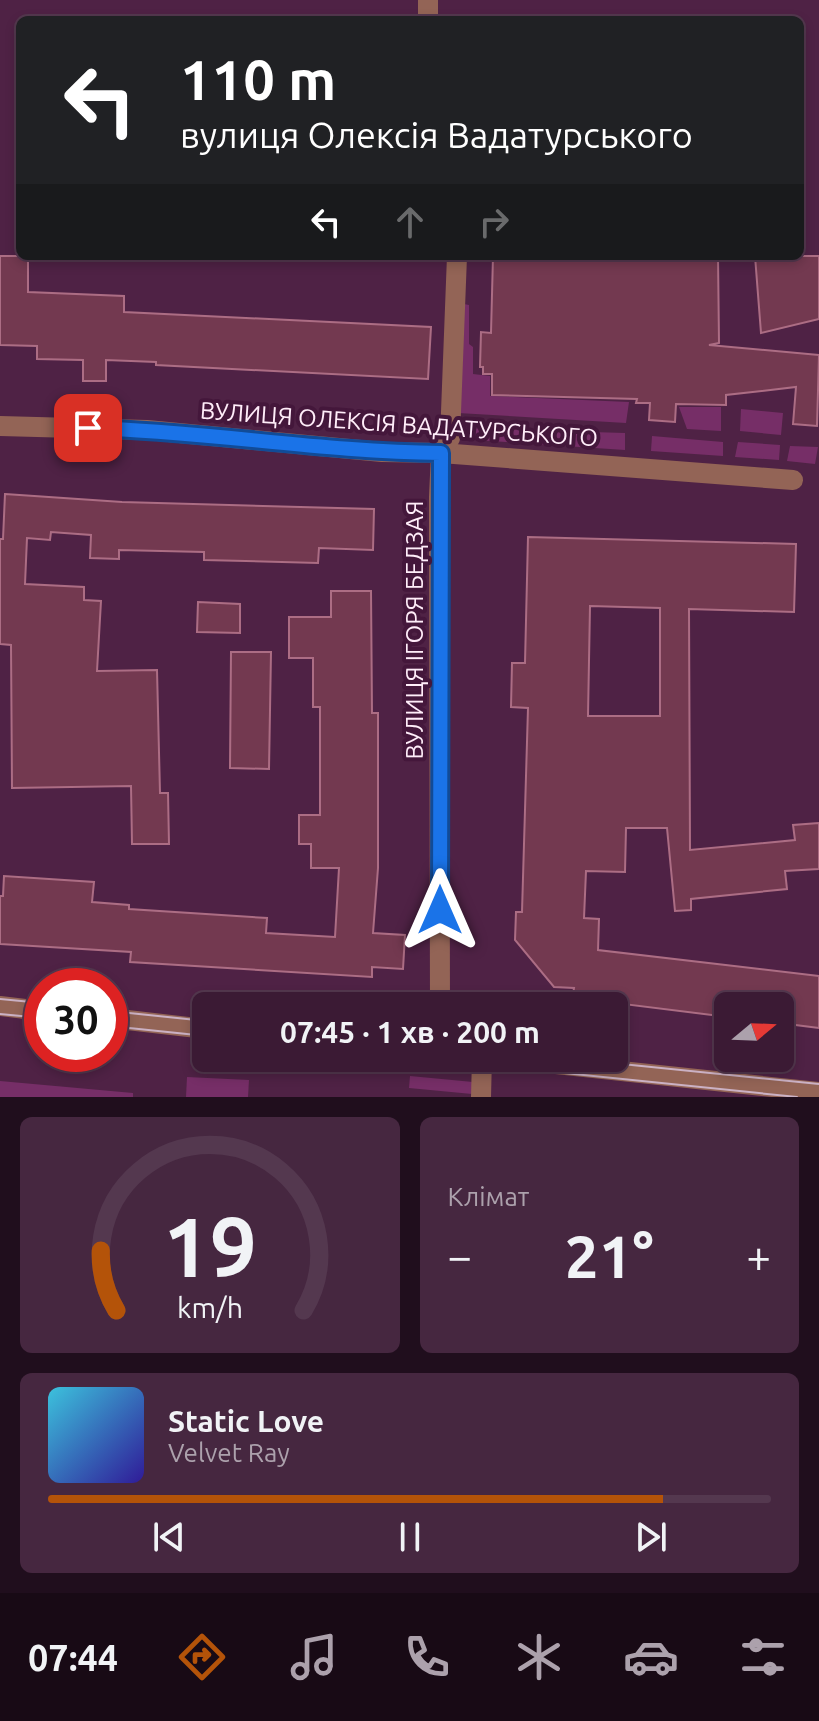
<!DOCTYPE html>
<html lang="uk">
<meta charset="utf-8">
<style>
body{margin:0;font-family:Ubuntu,sans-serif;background:#462740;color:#f1f3f6;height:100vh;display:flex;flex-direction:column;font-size:30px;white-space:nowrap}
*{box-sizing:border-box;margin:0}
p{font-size:26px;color:#aca1ac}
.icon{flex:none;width:44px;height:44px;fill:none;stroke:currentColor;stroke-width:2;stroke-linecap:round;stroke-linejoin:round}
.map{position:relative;height:1097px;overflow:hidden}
.sheet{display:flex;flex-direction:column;gap:20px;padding:20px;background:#200e1d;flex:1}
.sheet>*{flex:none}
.hud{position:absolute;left:16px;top:16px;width:788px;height:244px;border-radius:12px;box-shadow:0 4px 12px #0003,0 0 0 2px #54384f;background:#202124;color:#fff;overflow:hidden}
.needle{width:52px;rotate:71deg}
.buttons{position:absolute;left:714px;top:992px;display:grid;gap:16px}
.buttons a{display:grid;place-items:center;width:80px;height:80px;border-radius:12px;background:#3b1a34;box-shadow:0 4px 12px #0003,0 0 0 2px #54384f;font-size:40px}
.speed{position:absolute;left:24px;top:968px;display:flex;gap:16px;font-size:40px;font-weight:700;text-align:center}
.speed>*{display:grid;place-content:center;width:104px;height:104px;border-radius:50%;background:#3b1a34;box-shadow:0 4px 12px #0003,0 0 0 2px #54384f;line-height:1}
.speed .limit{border:12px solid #d22;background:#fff;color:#111}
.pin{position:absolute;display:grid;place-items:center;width:68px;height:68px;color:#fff;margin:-34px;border-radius:16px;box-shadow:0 4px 12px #0006}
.me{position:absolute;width:88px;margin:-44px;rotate:0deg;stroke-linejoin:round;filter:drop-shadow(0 0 6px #0008)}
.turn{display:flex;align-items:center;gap:28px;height:168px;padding:0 32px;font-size:36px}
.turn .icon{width:104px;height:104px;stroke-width:2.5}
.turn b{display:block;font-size:56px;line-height:68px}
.lanes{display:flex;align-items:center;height:76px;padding:0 32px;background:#0003;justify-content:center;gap:40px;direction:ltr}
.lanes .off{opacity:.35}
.big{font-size:60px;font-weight:700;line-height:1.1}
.sheet .widget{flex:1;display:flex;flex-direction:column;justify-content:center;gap:12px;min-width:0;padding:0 28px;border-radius:12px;background:#462740}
.sheet .dial{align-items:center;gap:0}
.dial svg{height:208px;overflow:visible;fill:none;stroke:#54384f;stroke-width:7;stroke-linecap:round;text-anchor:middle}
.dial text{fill:#f1f3f6;stroke:none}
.song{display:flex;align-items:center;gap:24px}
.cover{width:96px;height:96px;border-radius:12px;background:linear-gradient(135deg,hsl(190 70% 55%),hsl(250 70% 35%))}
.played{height:8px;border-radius:4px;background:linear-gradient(90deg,#b45309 85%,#54384f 85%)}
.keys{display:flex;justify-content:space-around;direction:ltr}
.heat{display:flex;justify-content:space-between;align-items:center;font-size:44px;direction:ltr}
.sheet .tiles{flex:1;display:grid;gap:20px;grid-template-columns:1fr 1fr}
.widget:last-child{grid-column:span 2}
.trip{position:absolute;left:192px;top:992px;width:436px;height:80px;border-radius:12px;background:#3b1a34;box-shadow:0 4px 12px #0003,0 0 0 2px #54384f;font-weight:700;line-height:80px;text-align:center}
.tab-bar{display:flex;height:128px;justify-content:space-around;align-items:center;background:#180a15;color:#aca1ac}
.tab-bar .icon{width:56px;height:56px}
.tab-bar .active{color:#b45309}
.tab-bar b{font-size:36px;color:#f1f3f6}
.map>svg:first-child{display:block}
.green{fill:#762e67}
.building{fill:#733950;stroke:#ac6d84;stroke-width:2;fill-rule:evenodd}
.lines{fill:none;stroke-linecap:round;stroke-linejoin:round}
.minor{stroke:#936456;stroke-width:20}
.tram{stroke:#cbb1c4;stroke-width:2}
.route-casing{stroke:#114b97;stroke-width:20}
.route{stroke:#1a73e8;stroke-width:14}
.labels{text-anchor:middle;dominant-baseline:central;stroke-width:8;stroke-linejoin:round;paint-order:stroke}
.street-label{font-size:24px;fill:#ffedf9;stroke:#44173b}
</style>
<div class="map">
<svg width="819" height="1097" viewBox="0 0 819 1097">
<rect width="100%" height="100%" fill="#4f2245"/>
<g class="green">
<path d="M 459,303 L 469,305 L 469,344 L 473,347 L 473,374 L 490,376 L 490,396 L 629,402 L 626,423 L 458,413 Z"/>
<path d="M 679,407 L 721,407 L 721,431 L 687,429 Z"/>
<path d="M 741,409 L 783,413 L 781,435 L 740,431 Z"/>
<path d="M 459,428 L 625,433 L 625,450 L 460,439 Z"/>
<path d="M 652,436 L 723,442 L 723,456 L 651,451 Z"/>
<path d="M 738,442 L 780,445 L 779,460 L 735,457 Z"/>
<path d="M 790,446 L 818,447 L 815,464 L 787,461 Z"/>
<path d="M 410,1076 L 473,1082 L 472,1094 L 409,1088 Z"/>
<path d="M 187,1077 L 249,1080 L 248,1097 L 186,1097 Z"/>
<path d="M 0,1081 L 133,1093 L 133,1097 L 0,1097 Z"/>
</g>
<g class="building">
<path d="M 0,256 L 28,256 L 28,292 L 124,296 L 124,312 L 431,327 L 428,379 L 156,365 L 156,362 L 106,360 L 106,381 L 83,381 L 83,360 L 37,359 L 37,346 L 0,345 Z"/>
<path d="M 493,256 L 718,256 L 719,343 L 709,345 L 819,355 L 817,426 L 793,424 L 796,387 L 726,395 L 726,405 L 676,404 L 675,422 L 649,420 L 650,403 L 636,403 L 637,399 L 492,395 L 492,374 L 483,374 L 483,367 L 480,367 L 481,332 L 491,333 Z"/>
<path d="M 755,256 L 819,256 L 819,319 L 761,333 Z"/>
<path d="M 5,494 L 122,502 L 374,509 L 373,550 L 319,548 L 318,563 L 204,560 L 204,552 L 119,550 L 119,559 L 90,558 L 91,535 L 51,532 L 50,540 L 27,538 L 25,584 L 84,587 L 84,600 L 101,601 L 97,671 L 157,670 L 160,793 L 168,793 L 169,844 L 132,844 L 131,786 L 12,788 L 11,645 L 0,644 L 0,539 L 3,539 Z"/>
<path d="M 528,537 L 796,544 L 794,612 L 689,609 L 690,850 L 795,840 L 793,825 L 819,823 L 819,869 L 785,871 L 787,889 L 691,899 L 691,910 L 675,911 L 667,828 L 626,828 L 625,872 L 586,871 L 584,918 L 599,919 L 598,950 L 819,976 L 819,1028 L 780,1023 L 780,1006 L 728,1006 L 728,1017 L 615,1003 L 616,995 L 573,994 L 574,988 L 554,987 L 515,940 L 516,912 L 522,912 L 528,708 L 511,707 L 512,663 L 525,663 ZM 590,606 L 660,608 L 660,716 L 588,716 Z"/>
<path d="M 331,591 L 371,591 L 372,713 L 378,713 L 378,868 L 373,933 L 405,935 L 403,969 L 372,967 L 372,977 L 130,962 L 131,952 L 0,944 L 0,896 L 3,896 L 4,876 L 94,882 L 92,902 L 129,905 L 129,909 L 267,918 L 266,933 L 335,937 L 339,868 L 311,868 L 311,844 L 299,844 L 299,815 L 320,815 L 320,707 L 313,707 L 313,658 L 289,658 L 289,617 L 331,617 Z"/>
<path d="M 198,602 L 240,604 L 240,633 L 197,632 Z"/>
<path d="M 231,652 L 271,652 L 269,769 L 230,768 Z"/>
</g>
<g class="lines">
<g class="minor">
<path d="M 428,0 L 428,20"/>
<path d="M 0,426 L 147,430 L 382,452 L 441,453 L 793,480"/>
<path d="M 0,1006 L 42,1011"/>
<path d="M 440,1006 L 439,497 L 441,453 L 450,438 L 457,256"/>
<path d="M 110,1018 L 206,1029"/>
<path d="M 499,1058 L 819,1092"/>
<path d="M 481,1097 L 482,1058"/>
</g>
<g class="tram">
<path d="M 0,999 L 42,1003"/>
<path d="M 110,1011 L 206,1021"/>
<path d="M 0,1014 L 42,1018"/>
<path d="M 110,1026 L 206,1036"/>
<path d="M 417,1058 L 797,1097"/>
<path d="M 563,1058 L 819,1084"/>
</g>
</g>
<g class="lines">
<g class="route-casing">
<path id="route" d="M 88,428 C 206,431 323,452 441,453 L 440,910"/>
</g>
<use href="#route" class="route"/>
</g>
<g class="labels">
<g class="street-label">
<text transform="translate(399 424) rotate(4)">ВУЛИЦЯ ОЛЕКСІЯ ВАДАТУРСЬКОГО</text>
<text transform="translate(414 630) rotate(-90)">ВУЛИЦЯ ІГОРЯ БЕДЗАЯ</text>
</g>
</g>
</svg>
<div class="buttons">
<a><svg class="needle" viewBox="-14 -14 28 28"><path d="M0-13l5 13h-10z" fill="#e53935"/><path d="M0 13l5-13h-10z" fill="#aca1ac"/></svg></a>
</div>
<div class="speed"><div class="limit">30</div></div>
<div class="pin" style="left:88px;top:428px;background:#d93025"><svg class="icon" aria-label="arrive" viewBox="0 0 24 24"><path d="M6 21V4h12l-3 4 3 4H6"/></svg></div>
<svg class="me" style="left:440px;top:910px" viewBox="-20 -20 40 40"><path d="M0-17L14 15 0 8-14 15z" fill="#1a73e8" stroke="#fff" stroke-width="4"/></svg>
<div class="trip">07:45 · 1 хв · 200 m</div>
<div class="hud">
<div class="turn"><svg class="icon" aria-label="left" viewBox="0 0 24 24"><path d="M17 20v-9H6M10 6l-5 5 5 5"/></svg><div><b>110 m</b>вулиця Олексія Вадатурського</div></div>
<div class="lanes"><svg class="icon" aria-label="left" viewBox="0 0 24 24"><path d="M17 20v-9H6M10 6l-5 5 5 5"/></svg><svg class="icon off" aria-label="ahead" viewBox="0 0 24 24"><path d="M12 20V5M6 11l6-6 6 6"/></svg><svg class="icon off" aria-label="right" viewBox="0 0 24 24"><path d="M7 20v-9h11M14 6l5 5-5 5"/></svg></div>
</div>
</div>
<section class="sheet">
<div class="tiles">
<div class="widget dial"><svg viewBox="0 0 100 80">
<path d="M14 69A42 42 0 1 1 86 69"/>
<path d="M14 69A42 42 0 0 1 8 46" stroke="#b45309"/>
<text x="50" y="56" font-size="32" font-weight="700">19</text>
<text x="50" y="72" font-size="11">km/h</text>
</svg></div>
<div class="widget"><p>Клімат</p>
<div class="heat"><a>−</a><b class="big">21°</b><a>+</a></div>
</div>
<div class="widget">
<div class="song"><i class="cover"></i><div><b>Static Love</b><p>Velvet Ray</p></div></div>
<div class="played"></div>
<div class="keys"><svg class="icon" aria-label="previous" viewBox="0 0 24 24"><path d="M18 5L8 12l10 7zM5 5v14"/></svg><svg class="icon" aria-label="pause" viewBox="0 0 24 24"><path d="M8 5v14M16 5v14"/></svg><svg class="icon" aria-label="next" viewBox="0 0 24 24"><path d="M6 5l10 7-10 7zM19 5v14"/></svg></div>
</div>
</div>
</section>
<nav class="tab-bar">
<b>07:44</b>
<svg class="icon active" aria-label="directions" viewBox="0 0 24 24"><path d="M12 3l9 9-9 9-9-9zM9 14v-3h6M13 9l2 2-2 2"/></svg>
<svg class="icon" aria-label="music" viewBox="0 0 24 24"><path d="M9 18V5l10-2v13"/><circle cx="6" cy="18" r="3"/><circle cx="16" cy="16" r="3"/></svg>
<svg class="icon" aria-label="phone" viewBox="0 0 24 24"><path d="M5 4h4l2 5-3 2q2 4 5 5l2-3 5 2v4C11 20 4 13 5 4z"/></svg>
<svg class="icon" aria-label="climate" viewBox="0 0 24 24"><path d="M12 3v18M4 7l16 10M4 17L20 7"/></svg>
<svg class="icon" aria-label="car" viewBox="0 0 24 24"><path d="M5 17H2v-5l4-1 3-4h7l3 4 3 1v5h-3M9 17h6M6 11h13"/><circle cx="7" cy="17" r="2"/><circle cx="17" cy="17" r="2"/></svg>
<svg class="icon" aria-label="filters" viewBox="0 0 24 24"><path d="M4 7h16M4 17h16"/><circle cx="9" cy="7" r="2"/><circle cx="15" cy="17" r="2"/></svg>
</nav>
